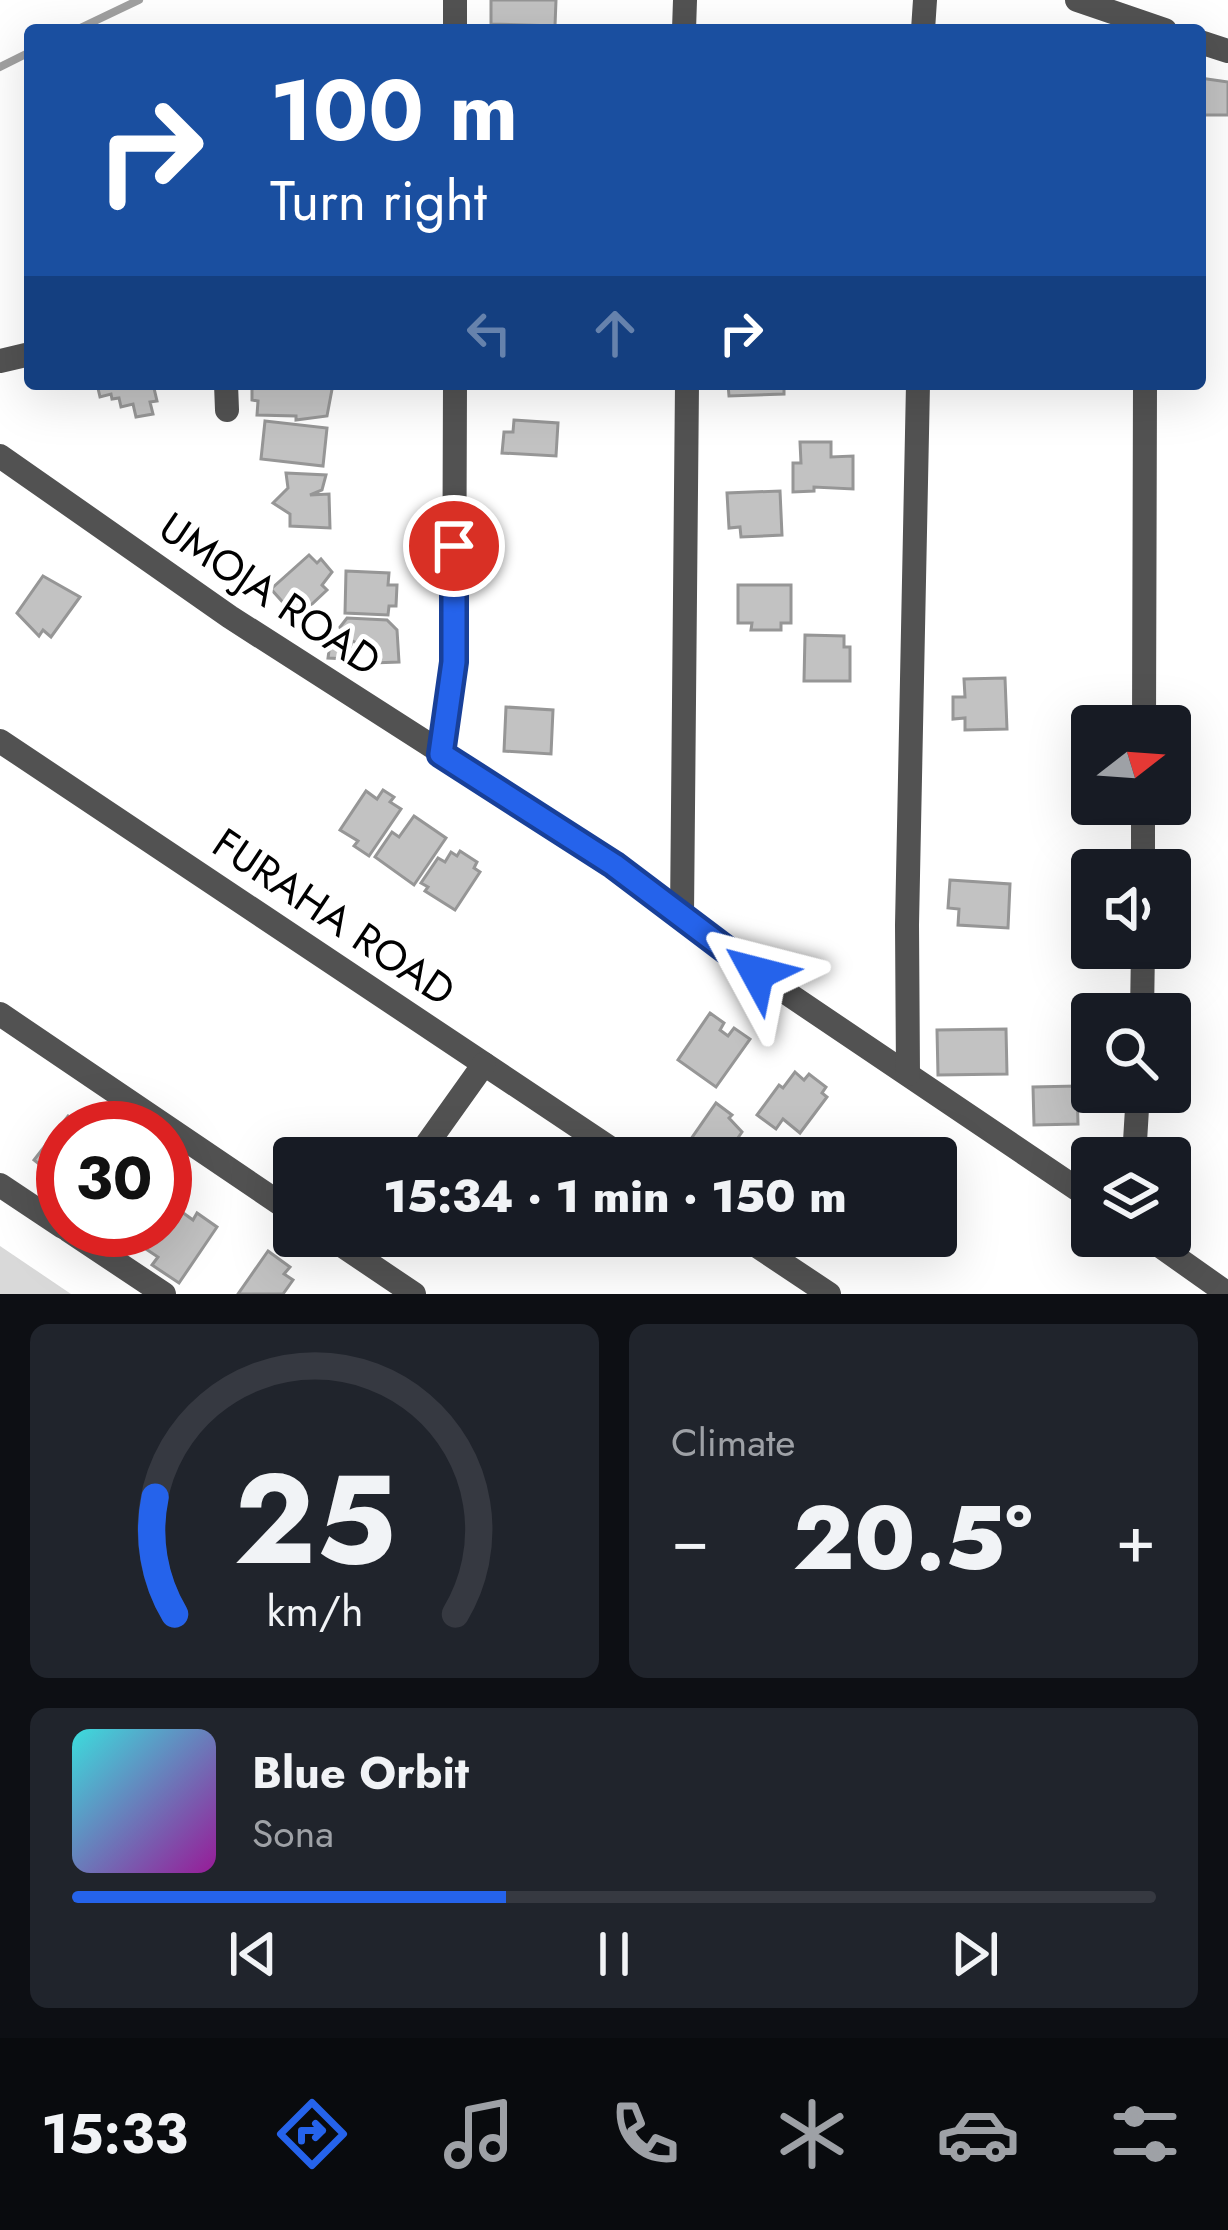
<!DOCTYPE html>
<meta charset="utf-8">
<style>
body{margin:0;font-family:Jost,sans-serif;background:#20242c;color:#f1f3f6;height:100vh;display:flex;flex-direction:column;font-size:45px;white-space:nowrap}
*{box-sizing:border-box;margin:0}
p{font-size:39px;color:#9ea1a6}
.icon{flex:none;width:66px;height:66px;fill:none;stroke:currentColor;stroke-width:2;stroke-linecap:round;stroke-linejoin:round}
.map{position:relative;height:1294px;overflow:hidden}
.sheet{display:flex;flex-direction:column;gap:30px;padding:30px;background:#0d0f14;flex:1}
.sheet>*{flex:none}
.top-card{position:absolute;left:24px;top:24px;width:1182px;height:366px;border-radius:12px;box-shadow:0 12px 48px #0002;background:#1a4fa0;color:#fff;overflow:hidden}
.needle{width:78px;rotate:73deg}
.controls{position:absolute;left:1071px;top:705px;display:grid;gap:24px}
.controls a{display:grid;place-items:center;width:120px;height:120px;border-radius:12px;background:#171b24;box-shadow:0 12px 48px #0002;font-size:60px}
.speed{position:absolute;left:36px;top:1101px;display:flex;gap:24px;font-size:60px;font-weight:700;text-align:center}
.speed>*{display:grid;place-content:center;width:156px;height:156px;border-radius:50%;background:#171b24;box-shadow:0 12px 48px #0002;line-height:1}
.speed .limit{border:18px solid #d22;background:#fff;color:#111}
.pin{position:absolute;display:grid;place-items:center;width:102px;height:102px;color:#fff;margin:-51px;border:6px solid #fff;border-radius:50%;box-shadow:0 3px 12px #0007}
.me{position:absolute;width:132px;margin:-66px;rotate:308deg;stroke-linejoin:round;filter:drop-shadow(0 0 9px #0008)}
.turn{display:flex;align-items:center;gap:42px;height:252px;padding:0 48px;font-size:54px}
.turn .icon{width:156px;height:156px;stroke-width:2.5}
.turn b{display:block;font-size:84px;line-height:102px}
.lanes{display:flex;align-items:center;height:114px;padding:0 48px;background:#0003;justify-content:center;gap:60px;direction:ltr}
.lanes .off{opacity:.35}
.big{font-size:90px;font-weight:800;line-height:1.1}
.sheet .widget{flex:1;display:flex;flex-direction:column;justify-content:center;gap:18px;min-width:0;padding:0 42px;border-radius:18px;background:#20242c}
.sheet .dial{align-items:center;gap:0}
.dial svg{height:312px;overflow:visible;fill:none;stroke:#363941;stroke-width:7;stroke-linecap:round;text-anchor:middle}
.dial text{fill:#f1f3f6;stroke:none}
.song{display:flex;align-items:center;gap:36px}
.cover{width:144px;height:144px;border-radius:18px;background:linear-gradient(135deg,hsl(180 70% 55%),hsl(300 70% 35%))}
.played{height:12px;border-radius:6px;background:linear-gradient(90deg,#2563eb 40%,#363941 40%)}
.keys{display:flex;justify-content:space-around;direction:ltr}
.heat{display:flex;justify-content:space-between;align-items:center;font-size:66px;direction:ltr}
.sheet .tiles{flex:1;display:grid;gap:30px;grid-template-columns:1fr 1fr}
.widget:last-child{grid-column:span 2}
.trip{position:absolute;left:273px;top:1137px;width:684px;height:120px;border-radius:12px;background:#171b24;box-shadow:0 12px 48px #0002;font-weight:800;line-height:120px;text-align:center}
.menu{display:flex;height:192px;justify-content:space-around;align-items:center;background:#090b0e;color:#9ea1a6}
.menu .icon{width:84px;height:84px}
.menu .active{color:#2563eb}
.menu b{font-size:54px;color:#f1f3f6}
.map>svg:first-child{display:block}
.green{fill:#d9d9d9}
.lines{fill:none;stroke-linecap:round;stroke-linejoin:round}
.stream{stroke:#a0a0a0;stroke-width:8}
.building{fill:#c2c2c2;stroke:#969696;stroke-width:3}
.street{stroke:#525252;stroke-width:24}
.route-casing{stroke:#184099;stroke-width:30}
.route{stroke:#2563eb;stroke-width:21}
.labels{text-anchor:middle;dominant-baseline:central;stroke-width:10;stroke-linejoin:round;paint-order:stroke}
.street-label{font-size:42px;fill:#000;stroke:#fff}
</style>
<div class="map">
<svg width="1228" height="1294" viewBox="0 0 1228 1294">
<rect width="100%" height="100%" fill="#fff"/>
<path class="green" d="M 0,1246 L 71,1294 L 0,1294 Z"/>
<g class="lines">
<g class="stream">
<path d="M 76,30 L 139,0"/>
<path d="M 0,67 L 30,52"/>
</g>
</g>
<g class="building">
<path d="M 491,0 L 556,0 L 555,26 L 491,24 Z"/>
<path d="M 1200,78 L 1228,82 L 1228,115 L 1200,115 Z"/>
<path d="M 97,384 L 153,384 L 157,401 L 150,402 L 153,414 L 136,417 L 133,404 L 121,407 L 119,398 L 112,399 L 111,394 L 100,397 Z"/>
<path d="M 262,384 L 333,384 L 327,416 L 296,420 L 296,416 L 257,415 L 258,401 L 252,400 L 252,387 Z"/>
<path d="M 728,384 L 784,384 L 784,394 L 729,396 Z"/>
<path d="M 514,420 L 558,423 L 556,456 L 502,453 L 504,432 L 513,432 Z"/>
<path d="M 265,421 L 327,428 L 323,466 L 261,459 Z"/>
<path d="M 800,442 L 831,442 L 831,457 L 853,456 L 853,489 L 814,487 L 814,491 L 793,492 L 793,463 L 801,463 Z"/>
<path d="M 286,473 L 326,475 L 322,490 L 310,495 L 329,494 L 330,528 L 290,526 L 290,514 L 273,503 L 288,488 Z"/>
<path d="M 780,491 L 782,535 L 741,537 L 740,527 L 729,528 L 727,493 Z"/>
<path d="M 309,555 L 317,563 L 321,559 L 332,572 L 322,585 L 327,590 L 297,618 L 271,589 Z"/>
<path d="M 346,571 L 389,573 L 388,585 L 397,585 L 396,606 L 389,606 L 388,615 L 345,613 Z"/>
<path d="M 43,576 L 80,597 L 51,637 L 43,630 L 39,636 L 17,613 Z"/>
<path d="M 738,585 L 791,585 L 791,623 L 781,623 L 781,630 L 751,630 L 752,623 L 738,623 Z"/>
<path d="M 347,618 L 387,620 L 397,630 L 399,662 L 372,663 L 371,648 L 352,641 L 347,659 L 328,658 L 331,636 L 342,636 L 340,627 Z"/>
<path d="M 805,635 L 844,636 L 844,647 L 850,647 L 850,681 L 804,681 Z"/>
<path d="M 1005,678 L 1007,729 L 965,730 L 965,718 L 953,719 L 953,697 L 965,697 L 964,679 Z"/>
<path d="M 506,707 L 553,710 L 551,754 L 504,751 Z"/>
<path d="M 383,790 L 394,797 L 390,802 L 401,809 L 369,856 L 354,846 L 358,841 L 340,830 L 366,791 L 377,799 Z"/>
<path d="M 414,816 L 446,838 L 414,885 L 375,857 L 392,832 L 399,837 Z"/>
<path d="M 460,851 L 477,862 L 474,868 L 480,872 L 455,910 L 425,891 L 428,887 L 421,883 L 438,858 L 445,862 L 451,852 L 457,856 Z"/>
<path d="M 950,880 L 1010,884 L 1008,928 L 958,925 L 959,909 L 948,908 Z"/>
<path d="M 710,1013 L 724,1023 L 720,1030 L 728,1036 L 734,1028 L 750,1039 L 716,1087 L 678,1060 Z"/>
<path d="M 1006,1029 L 1007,1074 L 938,1075 L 937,1030 Z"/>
<path d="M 795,1072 L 804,1080 L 809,1074 L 826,1087 L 822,1093 L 827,1097 L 800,1133 L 783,1119 L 776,1129 L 757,1115 L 779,1085 L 783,1088 Z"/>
<path d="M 1077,1086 L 1078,1124 L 1034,1125 L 1033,1087 Z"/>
<path d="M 716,1103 L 732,1115 L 729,1118 L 742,1132 L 724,1158 L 690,1158 L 682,1152 Z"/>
<path d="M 68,1116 L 83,1128 L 63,1128 L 63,1183 L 34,1160 Z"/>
<path d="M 175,1207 L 193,1220 L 197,1213 L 217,1227 L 179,1283 L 152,1265 L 158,1257 L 146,1249 L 159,1230 L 165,1230 L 165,1221 Z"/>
<path d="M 268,1251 L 290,1267 L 284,1274 L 293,1280 L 283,1294 L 238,1294 Z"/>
</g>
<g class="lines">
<g class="street">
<path d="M 1077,0 L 1165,30"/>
<path d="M 455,30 L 455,0"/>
<path d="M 684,30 L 685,0"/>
<path d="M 923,30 L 925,0"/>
<path d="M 1200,42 L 1228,51"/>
<path d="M 0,361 L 30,354"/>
<path d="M 226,384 L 227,410"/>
<path d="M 0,456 L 230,617 L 575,838 L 757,973 L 1092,1199"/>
<path d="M 1144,726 L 1145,384"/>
<path d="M 0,741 L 625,1158"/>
<path d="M 441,754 L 454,662 L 455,384"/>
<path d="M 1143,870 L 1143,804"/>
<path d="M 682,914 L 687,384"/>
<path d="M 0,1014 L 294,1213"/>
<path d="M 1142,1014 L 1143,948"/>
<path d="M 908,1074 L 907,925 L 918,384"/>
<path d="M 417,1158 L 484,1064"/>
<path d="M 1134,1158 L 1138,1092"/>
<path d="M 0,1185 L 63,1227"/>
<path d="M 68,1230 L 164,1294"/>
<path d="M 328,1236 L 414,1294"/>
<path d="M 742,1236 L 829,1294"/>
<path d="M 1146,1236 L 1228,1294"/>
</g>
</g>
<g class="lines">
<g class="route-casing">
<path id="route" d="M 454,546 L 454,662 L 441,754 L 614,865 L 757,973"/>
</g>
<use href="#route" class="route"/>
</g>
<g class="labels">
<g class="street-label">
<text transform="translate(270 594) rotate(34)">UMOJA ROAD</text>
<text transform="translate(334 917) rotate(34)">FURAHA ROAD</text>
</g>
</g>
</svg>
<div class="controls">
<a><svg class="needle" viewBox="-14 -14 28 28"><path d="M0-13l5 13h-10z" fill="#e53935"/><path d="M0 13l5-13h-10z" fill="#9ea1a6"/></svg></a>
<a><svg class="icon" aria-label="sound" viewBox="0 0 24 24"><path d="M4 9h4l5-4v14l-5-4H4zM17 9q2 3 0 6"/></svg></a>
<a><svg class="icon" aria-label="search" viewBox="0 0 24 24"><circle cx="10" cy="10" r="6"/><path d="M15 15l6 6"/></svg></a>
<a><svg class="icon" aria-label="layers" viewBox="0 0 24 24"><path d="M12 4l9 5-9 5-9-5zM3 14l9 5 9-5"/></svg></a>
</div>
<div class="speed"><div class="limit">30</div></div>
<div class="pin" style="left:454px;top:546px;background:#d93025"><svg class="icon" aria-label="arrive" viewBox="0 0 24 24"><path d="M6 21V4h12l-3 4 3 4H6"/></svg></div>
<svg class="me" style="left:757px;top:973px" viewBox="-20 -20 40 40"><path d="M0-17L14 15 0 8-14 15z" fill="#2563eb" stroke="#fff" stroke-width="4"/></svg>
<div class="trip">15:34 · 1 min · 150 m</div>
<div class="top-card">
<div class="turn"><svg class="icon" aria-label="right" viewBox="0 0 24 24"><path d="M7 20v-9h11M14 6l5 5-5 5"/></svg><div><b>100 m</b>Turn right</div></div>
<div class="lanes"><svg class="icon off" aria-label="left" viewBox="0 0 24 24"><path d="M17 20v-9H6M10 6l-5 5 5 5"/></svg><svg class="icon off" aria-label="ahead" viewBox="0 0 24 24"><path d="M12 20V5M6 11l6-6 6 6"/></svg><svg class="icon" aria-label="right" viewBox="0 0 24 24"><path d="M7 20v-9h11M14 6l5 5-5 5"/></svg></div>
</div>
</div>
<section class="sheet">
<div class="tiles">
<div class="widget dial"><svg viewBox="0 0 100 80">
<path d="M14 69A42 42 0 1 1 86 69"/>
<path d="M14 69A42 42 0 0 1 9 39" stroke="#2563eb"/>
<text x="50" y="56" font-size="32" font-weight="700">25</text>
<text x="50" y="72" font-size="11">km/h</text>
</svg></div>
<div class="widget"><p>Climate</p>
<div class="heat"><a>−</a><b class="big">20.5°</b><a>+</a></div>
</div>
<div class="widget">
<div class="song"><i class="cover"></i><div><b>Blue Orbit</b><p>Sona</p></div></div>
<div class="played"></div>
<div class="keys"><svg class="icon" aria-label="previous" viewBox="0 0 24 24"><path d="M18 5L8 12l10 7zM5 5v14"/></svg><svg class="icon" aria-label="pause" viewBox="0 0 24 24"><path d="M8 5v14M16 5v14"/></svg><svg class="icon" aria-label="next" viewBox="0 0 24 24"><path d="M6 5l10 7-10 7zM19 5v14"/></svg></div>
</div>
</div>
</section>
<nav class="menu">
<b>15:33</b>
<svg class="icon active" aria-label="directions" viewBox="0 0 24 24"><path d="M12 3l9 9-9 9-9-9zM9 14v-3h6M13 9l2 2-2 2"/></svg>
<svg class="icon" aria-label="music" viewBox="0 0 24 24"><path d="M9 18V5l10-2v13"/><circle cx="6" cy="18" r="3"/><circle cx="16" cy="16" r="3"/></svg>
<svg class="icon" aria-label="phone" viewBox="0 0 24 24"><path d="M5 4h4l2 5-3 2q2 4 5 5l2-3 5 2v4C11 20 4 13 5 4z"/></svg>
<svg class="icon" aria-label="climate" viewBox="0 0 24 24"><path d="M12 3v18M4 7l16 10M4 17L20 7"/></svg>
<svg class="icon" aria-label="car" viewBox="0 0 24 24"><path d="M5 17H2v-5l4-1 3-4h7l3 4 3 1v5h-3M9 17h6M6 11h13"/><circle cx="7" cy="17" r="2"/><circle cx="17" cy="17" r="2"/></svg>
<svg class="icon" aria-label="filters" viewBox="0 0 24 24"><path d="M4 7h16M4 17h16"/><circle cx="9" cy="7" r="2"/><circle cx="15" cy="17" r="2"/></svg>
</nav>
